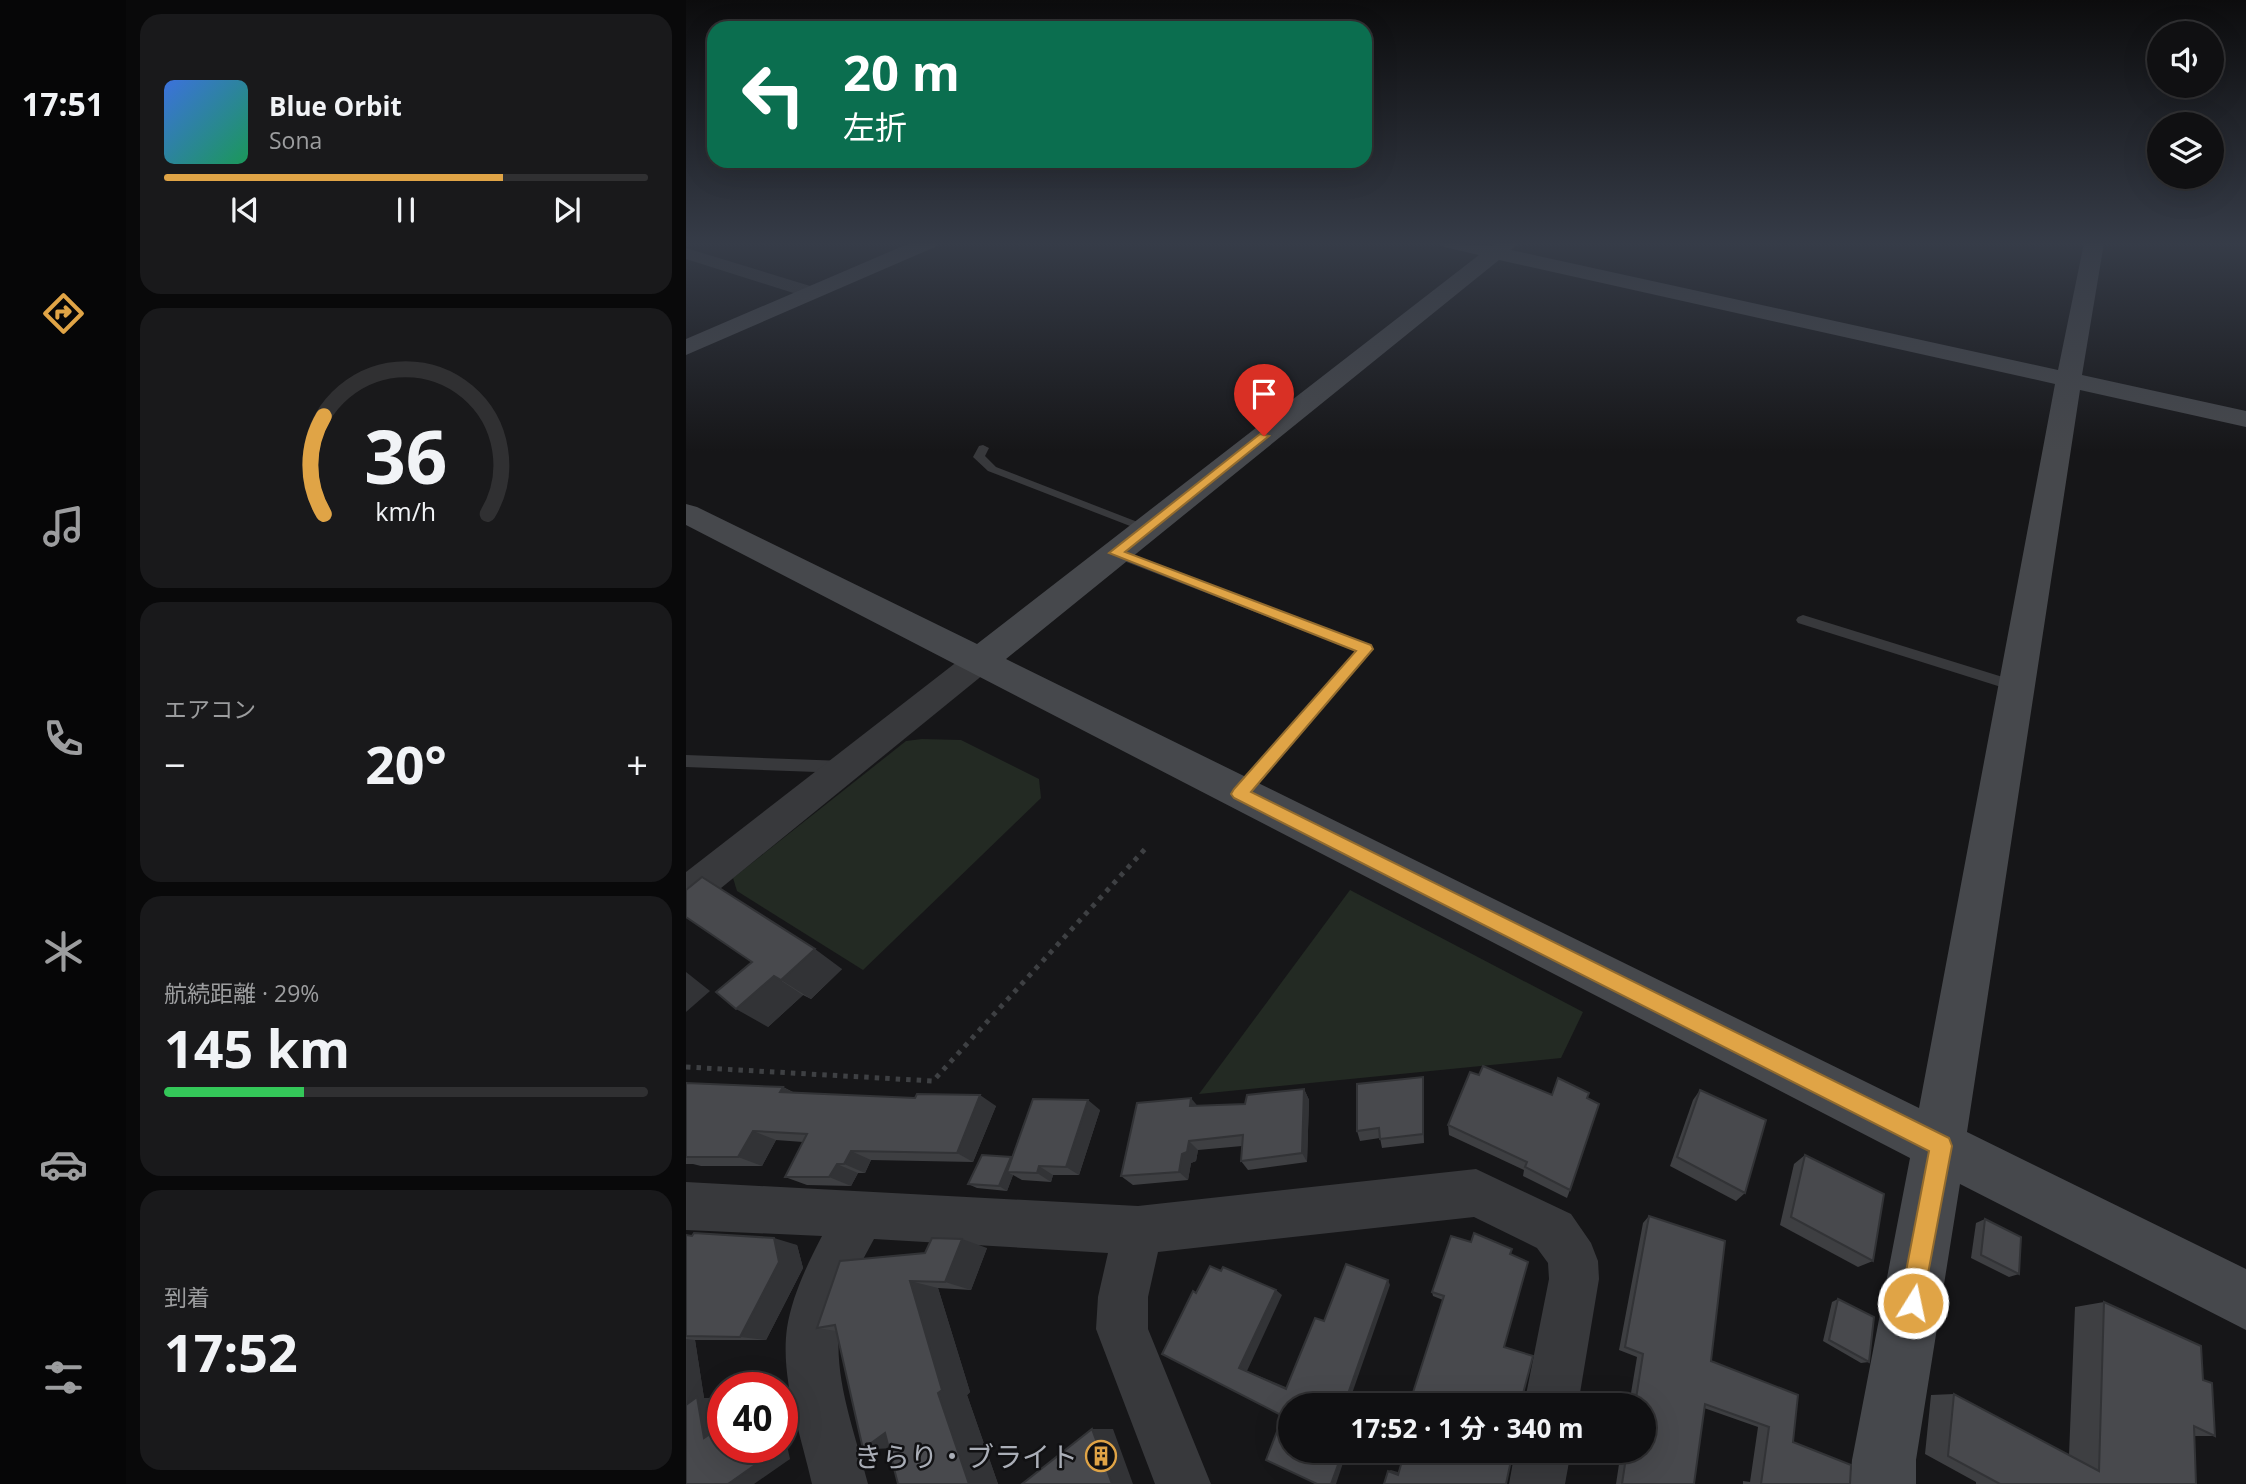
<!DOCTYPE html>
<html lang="ja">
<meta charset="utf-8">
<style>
body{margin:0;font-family:"Open Sans","Noto Sans JP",sans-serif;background:#19191b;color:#f1f3f6;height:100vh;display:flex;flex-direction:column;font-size:26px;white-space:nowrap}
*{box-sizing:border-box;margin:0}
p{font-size:23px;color:#9c9d9f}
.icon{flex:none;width:38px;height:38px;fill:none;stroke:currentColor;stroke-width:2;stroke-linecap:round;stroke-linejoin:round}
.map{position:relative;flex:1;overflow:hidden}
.details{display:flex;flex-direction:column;gap:14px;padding:14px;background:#09090a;width:560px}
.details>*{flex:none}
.top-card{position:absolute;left:21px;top:21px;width:665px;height:147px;border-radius:21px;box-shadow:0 7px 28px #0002,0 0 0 2px #303032;background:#0b6e4f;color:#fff;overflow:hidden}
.fabs{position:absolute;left:1461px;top:21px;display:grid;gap:14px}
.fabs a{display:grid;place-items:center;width:77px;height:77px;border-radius:50%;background:#101012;box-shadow:0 7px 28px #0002,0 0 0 2px #303032;font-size:35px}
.speed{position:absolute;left:21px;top:1372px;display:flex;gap:14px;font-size:35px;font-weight:700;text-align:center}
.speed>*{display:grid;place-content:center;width:91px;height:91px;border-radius:50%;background:#101012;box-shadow:0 7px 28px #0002,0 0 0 2px #303032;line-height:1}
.speed .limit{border:10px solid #d22;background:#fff;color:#111}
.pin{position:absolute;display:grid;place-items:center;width:60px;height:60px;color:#fff;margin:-72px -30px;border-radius:50% 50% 50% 0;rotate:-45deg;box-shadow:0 0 7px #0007}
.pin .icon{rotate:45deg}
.me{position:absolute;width:77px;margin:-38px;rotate:10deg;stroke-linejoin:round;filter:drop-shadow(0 0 5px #0008)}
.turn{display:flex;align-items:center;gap:24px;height:147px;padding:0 21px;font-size:32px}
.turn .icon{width:91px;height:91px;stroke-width:2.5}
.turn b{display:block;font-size:49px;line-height:60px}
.big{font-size:52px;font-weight:700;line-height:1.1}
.details .tile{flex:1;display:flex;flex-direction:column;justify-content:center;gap:10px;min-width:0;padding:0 24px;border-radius:21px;background:#19191b}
.details .dial{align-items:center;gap:0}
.dial svg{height:182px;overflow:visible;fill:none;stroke:#303032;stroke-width:7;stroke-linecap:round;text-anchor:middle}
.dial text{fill:#f1f3f6;stroke:none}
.song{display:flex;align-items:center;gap:21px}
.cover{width:84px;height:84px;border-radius:10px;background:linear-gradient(135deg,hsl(220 70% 55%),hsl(150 70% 35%))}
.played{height:7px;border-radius:4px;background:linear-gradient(90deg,#e0a446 70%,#303032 70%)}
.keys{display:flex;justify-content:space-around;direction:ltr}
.heat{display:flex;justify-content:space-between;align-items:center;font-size:38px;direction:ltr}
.charge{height:10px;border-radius:5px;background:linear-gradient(90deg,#34c759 29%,#303032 0)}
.trip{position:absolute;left:592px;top:1393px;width:378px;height:70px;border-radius:35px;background:#101012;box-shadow:0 7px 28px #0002,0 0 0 2px #303032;font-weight:700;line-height:70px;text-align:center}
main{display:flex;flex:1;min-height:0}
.dock{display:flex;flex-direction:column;width:126px;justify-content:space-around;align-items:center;background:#060607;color:#9c9d9f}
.dock .icon{width:49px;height:49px}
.dock .on{color:#e0a446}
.dock b{font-size:32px;color:#f1f3f6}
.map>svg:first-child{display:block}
.green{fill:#232a23}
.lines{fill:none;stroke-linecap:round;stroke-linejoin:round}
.path{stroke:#3e4043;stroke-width:5;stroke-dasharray:4.5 6;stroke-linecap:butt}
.lane{fill:#38393c;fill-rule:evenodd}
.street{fill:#38393c;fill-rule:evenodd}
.secondary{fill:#46484c;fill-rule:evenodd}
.wall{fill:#3e3f42}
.shaded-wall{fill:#323336}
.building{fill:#48494d;stroke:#323336;stroke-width:2}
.route{fill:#e0a446;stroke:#926b2e;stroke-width:2}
.labels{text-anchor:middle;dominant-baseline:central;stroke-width:5;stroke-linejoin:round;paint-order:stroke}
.near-poi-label{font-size:28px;fill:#aaaeb7;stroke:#111113;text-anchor:end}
</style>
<main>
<nav class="dock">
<b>17:51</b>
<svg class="icon on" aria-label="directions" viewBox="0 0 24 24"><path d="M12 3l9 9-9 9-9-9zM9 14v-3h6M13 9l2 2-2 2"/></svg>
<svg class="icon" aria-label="music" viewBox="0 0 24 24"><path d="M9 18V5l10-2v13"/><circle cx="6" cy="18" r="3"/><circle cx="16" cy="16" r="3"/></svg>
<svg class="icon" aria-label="phone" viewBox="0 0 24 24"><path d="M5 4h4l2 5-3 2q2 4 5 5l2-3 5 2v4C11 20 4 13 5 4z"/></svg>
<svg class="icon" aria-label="climate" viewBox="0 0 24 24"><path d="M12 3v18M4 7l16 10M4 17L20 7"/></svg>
<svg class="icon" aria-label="car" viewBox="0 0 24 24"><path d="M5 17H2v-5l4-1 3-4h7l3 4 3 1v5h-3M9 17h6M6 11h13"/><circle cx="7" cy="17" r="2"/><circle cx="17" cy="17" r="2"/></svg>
<svg class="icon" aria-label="filters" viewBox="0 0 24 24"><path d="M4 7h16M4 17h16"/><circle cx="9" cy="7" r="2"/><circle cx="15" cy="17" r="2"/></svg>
</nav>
<section class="details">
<div class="tile">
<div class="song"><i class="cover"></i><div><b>Blue Orbit</b><p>Sona</p></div></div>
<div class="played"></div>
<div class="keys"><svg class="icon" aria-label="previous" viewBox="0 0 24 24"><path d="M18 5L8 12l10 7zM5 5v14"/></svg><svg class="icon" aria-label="pause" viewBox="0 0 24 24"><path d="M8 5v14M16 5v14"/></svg><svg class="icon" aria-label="next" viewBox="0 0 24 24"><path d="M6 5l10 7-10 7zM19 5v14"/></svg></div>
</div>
<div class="tile dial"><svg viewBox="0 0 100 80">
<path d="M14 69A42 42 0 1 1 86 69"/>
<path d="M14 69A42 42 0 0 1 14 26" stroke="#e0a446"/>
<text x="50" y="56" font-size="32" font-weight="700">36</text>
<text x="50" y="72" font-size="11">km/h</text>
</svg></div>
<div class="tile"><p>エアコン</p>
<div class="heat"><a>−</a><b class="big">20°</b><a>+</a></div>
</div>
<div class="tile"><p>航続距離 · 29%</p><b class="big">145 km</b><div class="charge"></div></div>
<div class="tile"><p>到着</p><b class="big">17:52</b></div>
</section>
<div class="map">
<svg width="1560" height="1484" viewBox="0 0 1560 1484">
<rect width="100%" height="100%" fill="#161618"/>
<g class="green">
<path d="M 236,739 L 275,740 L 353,779 L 355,798 L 177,970 L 51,891 L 47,878 L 220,741 Z"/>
<path d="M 664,890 L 897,1012 L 875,1058 L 513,1094 Z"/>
</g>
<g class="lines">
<path class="path" d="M 0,1067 L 247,1081 L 459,849"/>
<g class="lane">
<path d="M 297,445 L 303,448 L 299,456 L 310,467 L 467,528 L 465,531 L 457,531 L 302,471 L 287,457 L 293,446 Z"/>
<path d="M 430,549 L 685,645 L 687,649 L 560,799 L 554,801 L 548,799 L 546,794 L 548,789 L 670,651 L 425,556 L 424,553 Z"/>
<path d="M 1117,615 L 1336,683 L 1338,687 L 1331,692 L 1112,623 L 1110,620 L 1112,617 Z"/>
<path d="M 0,755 L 158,761 L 164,762 L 166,767 L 164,772 L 158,773 L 0,767 Z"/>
</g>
<g class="street">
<path d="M 0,248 L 134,289 L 136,293 L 127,299 L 120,297 L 0,259 Z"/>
<path d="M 292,651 L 303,654 L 307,662 L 303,670 L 13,906 L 0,911 L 0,872 L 281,654 Z"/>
<path d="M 790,1169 L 885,1214 L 905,1243 L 912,1261 L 913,1279 L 892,1405 L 838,1405 L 863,1279 L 862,1263 L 851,1248 L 788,1217 L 472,1252 L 462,1297 L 462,1329 L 525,1484 L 469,1484 L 410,1329 L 412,1297 L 422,1253 L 188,1239 C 175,1263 161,1287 156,1313 C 143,1369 169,1431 182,1484 L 126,1484 C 115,1435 94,1379 101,1328 C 106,1296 121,1265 136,1236 L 0,1230 L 0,1182 L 452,1206 Z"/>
<path d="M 829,1451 L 885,1451 L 879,1484 L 823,1484 Z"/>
</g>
<g class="secondary">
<path d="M 224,243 L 252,243 L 249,247 L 0,355 L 0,339 Z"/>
<path d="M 755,243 L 806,246 L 809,243 L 832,243 L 825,250 L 1372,370 L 1398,243 L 1418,243 L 1396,375 L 1560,411 L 1560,427 L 1394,390 L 1281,1132 L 1560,1269 L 1560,1330 L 1274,1184 L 1230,1460 L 1230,1484 L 1164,1484 L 1166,1460 L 1224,1158 L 0,525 L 0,504 L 11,507 L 291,644 L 793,255 L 758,247 ZM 813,260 L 1369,384 L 1233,1108 L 320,659 Z"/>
</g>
</g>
<g class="wall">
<path d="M 66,962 L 156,969 L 125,999 L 117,995 L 82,1027 Z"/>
<path d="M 737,1077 L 738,1088 L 738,1143 L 696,1148 L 694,1138 L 674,1141 L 671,1131 Z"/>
<path d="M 0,1083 L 97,1087 L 107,1092 L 310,1106 L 287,1162 L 185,1160 L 179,1173 L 172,1173 L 165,1186 L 121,1185 L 99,1177 L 117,1142 L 90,1140 L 76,1166 L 15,1166 L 7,1164 L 0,1164 Z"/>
<path d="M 618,1089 L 623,1100 L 621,1162 L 562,1170 L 555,1161 L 556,1146 L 512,1150 L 510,1161 L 505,1163 L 502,1180 L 447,1185 L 435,1176 L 512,1106 L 559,1104 Z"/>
<path d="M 1014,1090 L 1059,1193 L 1050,1201 L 984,1166 L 1007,1100 Z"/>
<path d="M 866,1095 L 901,1098 L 884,1190 L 881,1198 L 837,1176 L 838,1170 L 763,1135 L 762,1125 Z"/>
<path d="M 414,1110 L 393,1175 L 367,1175 L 365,1182 L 336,1180 L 327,1175 L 321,1191 L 291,1188 L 282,1184 L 325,1157 L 326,1158 Z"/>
<path d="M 1119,1155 L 1187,1261 L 1172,1267 L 1094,1225 L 1108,1164 Z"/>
<path d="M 963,1216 L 1025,1361 L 1107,1442 L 1164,1484 L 1057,1484 L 1057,1481 L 1064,1482 L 1072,1427 L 1018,1408 L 1008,1484 L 930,1484 L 935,1451 L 957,1451 L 957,1405 L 943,1405 L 951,1357 L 933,1350 L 957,1223 Z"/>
<path d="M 1299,1219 L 1333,1274 L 1323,1277 L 1285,1258 L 1290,1223 Z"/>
<path d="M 0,1235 L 111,1245 L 117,1268 L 80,1340 L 9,1340 L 18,1398 L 37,1398 L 37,1447 L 104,1459 L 0,1484 Z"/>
<path d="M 301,1248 L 285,1290 L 252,1288 L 284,1392 L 281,1395 L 312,1484 L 212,1484 L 203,1448 L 177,1449 L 150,1331 L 131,1328 L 154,1261 Z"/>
<path d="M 826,1249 L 825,1254 L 818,1347 L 834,1405 L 757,1300 L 747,1296 L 746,1292 Z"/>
<path d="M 1152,1299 L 1183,1362 L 1175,1363 L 1137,1341 L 1146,1302 Z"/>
<path d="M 1418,1302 L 1517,1380 L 1529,1436 L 1508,1436 L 1510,1484 L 1290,1484 L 1290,1482 L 1239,1454 L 1245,1395 L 1268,1394 L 1383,1455 L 1389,1307 Z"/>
</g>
<g class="shaded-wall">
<path d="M 129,949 L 156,969 L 125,999 L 95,980 Z"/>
<path d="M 0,972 L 24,991 L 0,1012 Z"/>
<path d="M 88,976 L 117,995 L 82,1027 L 50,1009 Z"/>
<path d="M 737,1077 L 738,1088 L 738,1143 L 737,1134 Z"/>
<path d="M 97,1087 L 118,1098 L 94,1092 Z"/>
<path d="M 618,1089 L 623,1100 L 621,1162 L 616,1153 Z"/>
<path d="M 294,1095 L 310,1106 L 287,1162 L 271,1153 Z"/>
<path d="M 505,1098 L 514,1109 L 504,1106 Z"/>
<path d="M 402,1100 L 414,1110 L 393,1175 L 380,1167 Z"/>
<path d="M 67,1131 L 90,1140 L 76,1166 L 52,1157 Z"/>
<path d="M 503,1141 L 512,1150 L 510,1161 L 505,1163 L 502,1180 L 493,1172 L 496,1154 Z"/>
<path d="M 165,1151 L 185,1160 L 179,1173 L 158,1164 Z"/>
<path d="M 325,1157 L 332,1162 L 321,1172 L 327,1175 L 321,1191 L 313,1186 Z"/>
<path d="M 151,1164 L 172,1173 L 165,1186 L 143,1177 Z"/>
<path d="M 353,1166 L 367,1175 L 365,1182 L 351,1173 Z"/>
<path d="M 88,1238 L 111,1245 L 117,1268 L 80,1340 L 54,1337 Z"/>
<path d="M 276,1239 L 301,1248 L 285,1290 L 259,1282 Z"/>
<path d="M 702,1280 L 704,1285 L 662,1405 L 658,1405 Z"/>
<path d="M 224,1281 L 252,1288 L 284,1392 L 281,1395 L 312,1484 L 283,1484 L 252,1393 Z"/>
<path d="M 590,1290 L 596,1295 L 561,1371 L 607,1390 L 600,1389 L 553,1368 Z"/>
<path d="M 0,1339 L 9,1340 L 18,1398 L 37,1398 L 37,1438 L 18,1438 L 0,1413 Z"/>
<path d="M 96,1423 L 104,1459 L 68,1484 L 42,1484 L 74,1447 L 96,1447 Z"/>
<path d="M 406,1429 L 427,1429 L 447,1484 L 426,1484 Z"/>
<path d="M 199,1433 L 211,1448 L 177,1449 Z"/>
<path d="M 657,1451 L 661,1451 L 650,1484 L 645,1484 Z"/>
<path d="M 705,1470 L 715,1473 L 712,1475 L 702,1471 Z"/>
</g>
<g class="building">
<path d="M 16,877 L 129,949 L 95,980 L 88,976 L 50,1009 L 30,992 L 66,962 L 0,917 L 0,890 Z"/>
<path d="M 797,1066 L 866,1095 L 872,1078 L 903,1093 L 901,1098 L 913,1104 L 884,1190 L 839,1167 L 841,1162 L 762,1125 L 784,1072 L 793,1075 Z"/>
<path d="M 737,1077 L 737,1134 L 694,1139 L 693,1128 L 671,1131 L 671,1084 Z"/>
<path d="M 0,1083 L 97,1087 L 94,1092 L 229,1098 L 231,1094 L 294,1095 L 271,1153 L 165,1151 L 158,1164 L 151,1164 L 143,1177 L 99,1177 L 121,1134 L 67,1131 L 52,1157 L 0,1157 Z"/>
<path d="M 618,1089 L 616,1153 L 555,1161 L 557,1135 L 503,1141 L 501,1152 L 496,1154 L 493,1172 L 435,1176 L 451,1103 L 505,1098 L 504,1106 L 559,1104 L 561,1095 Z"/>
<path d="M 1014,1090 L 1080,1120 L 1059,1193 L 991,1157 Z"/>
<path d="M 347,1099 L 402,1100 L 380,1167 L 353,1166 L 351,1173 L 321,1172 Z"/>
<path d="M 296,1155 L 325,1157 L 313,1186 L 282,1184 Z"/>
<path d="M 1119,1155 L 1198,1194 L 1187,1261 L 1105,1217 Z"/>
<path d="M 963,1216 L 1039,1241 L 1025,1361 L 1112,1395 L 1107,1442 L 1165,1465 L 1164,1484 L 1075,1484 L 1083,1427 L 1019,1404 L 1008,1484 L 936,1484 L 941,1451 L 957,1451 L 957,1405 L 949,1405 L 957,1354 L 939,1347 Z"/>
<path d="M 1299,1219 L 1335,1237 L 1333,1274 L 1295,1255 Z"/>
<path d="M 8,1233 L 88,1238 L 93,1262 L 54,1337 L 0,1336 L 0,1235 L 6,1236 Z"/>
<path d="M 788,1233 L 826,1249 L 824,1254 L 842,1262 L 818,1347 L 847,1356 L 834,1405 L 723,1405 L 758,1296 L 746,1292 L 765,1236 L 785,1242 Z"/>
<path d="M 246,1238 L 276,1239 L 259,1282 L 224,1281 L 256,1390 L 252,1393 L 283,1484 L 212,1484 L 199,1433 L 177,1449 L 149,1325 L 131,1328 L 154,1261 L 239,1253 Z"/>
<path d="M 660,1264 L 702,1280 L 658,1405 L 604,1405 L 604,1451 L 657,1451 L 645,1484 L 631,1484 L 580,1460 L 597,1416 L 476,1354 L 507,1291 L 510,1293 L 524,1266 L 535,1271 L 537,1267 L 590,1290 L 553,1368 L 600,1389 L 629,1318 L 638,1321 Z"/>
<path d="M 1152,1299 L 1188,1317 L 1183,1362 L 1143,1340 Z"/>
<path d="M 1418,1302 L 1515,1346 L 1517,1380 L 1526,1383 L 1529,1436 L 1508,1426 L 1510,1484 L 1314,1484 L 1262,1456 L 1268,1394 L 1413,1471 Z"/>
<path d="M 11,1397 L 18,1438 L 37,1425 L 37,1447 L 74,1447 L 76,1460 L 42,1484 L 0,1484 L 0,1405 Z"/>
<path d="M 406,1429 L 426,1484 L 336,1484 Z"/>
<path d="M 719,1451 L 827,1451 L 820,1484 L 698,1484 L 702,1471 L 712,1475 Z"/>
</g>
<linearGradient id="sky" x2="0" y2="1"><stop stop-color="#0c0c0d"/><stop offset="0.54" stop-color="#363c48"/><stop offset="1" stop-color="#363c48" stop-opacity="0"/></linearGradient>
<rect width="1560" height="451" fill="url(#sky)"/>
<path class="route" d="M 574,434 L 583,436 L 439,552 L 685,645 L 687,649 L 565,792 L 1263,1138 L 1266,1146 L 1235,1311 L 1227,1315 L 1218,1311 L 1214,1303 L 1243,1151 L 548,798 L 545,794 L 548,789 L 670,651 L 423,553 Z"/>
<defs>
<g id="building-ring" transform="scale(1.575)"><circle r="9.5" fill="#111113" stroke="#e0a446" stroke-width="1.5"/><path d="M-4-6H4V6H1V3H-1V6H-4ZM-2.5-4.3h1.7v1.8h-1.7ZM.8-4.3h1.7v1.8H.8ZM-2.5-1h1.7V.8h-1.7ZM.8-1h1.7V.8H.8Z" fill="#e0a446"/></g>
</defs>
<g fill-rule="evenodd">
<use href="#building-ring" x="415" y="1456"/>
</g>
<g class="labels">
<g class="near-poi-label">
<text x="392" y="1456">きらり・ブライト</text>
</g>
</g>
</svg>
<div class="fabs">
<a><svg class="icon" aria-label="sound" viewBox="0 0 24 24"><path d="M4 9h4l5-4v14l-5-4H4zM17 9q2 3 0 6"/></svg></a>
<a><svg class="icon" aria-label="layers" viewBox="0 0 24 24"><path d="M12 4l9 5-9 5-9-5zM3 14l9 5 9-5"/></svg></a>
</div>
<div class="speed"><div class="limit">40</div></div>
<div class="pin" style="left:578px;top:436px;background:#d93025"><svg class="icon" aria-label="arrive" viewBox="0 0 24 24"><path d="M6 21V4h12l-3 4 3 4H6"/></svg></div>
<svg class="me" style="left:1227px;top:1303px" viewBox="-20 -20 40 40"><circle r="17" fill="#e0a446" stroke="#fff" stroke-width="3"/><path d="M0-11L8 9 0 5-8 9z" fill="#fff"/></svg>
<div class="trip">17:52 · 1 分 · 340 m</div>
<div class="top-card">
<div class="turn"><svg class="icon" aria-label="left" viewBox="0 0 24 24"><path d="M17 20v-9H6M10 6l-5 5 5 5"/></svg><div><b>20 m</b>左折</div></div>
</div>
</div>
</main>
